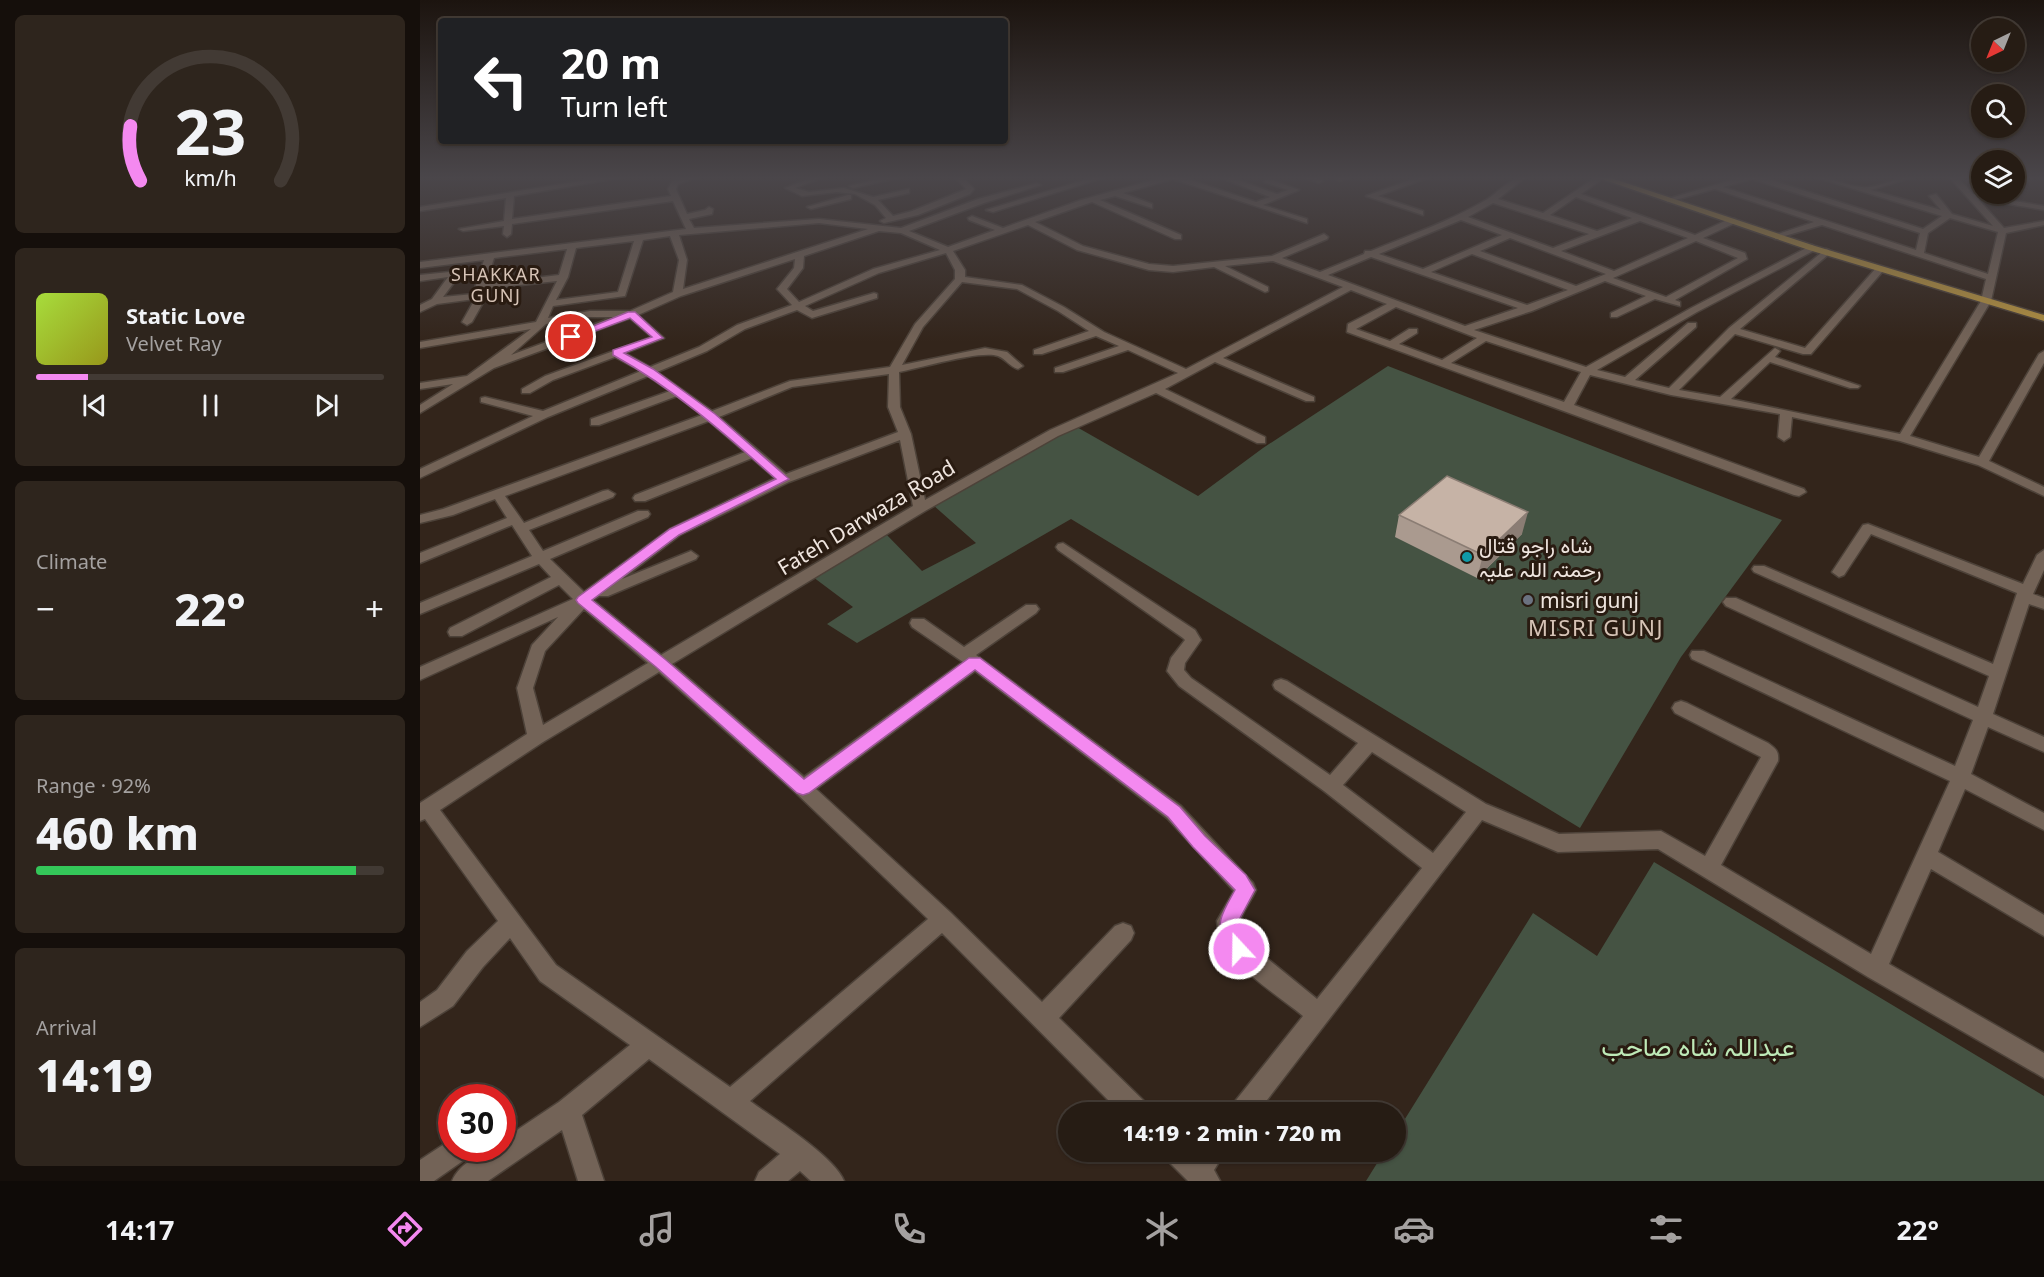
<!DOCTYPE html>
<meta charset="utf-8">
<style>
body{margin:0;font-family:"Noto Sans",Vazirmatn,sans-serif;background:#2e251d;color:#f1f3f6;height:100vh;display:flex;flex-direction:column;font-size:22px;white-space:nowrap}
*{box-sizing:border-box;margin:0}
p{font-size:20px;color:#a4a1a0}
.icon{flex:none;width:33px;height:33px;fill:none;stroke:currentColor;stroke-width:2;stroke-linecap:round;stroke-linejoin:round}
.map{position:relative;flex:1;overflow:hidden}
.side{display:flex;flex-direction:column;gap:15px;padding:15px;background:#150f0b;width:420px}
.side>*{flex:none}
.hud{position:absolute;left:18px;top:18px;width:570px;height:126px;border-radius:6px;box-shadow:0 2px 4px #0004,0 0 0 2px #423a34;background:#202124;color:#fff;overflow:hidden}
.needle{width:39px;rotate:223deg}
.controls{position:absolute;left:1551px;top:18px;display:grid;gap:12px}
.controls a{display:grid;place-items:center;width:54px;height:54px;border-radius:50%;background:#261c14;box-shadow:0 2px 4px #0004,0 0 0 2px #423a34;font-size:30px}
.speed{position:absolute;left:18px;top:1084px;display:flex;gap:12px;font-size:30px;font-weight:700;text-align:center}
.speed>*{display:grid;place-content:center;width:78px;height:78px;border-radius:50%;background:#261c14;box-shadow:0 2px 4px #0004,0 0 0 2px #423a34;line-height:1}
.speed .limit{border:9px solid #d22;background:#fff;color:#111}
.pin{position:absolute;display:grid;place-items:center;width:51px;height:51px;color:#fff;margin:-26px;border:3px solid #fff;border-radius:50%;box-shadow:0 2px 6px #0007}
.me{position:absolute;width:66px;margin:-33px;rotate:339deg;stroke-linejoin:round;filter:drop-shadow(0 0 4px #0008)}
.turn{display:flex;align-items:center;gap:21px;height:126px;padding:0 24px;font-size:27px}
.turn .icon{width:78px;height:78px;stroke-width:2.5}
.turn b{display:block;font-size:42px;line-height:51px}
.big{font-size:45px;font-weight:800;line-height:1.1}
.side .card{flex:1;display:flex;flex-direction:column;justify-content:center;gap:9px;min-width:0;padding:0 21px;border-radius:9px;background:#2e251d}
.side .dial{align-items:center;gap:0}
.dial svg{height:156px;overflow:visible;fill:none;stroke:#423a34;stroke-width:7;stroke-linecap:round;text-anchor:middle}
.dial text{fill:#f1f3f6;stroke:none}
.song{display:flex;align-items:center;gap:18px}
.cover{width:72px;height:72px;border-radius:9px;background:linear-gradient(135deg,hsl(80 70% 55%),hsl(60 70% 35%))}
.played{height:6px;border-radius:3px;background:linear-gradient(90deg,#f489f0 15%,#423a34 15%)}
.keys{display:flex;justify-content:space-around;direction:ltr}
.heat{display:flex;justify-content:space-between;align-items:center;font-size:33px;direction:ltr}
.charge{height:9px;border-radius:4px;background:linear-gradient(90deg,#34c759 92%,#423a34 0)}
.trip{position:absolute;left:638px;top:1102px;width:348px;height:60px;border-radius:30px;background:#261c14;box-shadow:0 2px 4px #0004,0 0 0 2px #423a34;font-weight:800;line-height:60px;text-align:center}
.tabs{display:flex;height:96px;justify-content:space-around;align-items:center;background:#0f0b08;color:#a4a1a0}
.tabs .icon{width:42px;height:42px}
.tabs .current{color:#f489f0}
.tabs b{font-size:27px;color:#f1f3f6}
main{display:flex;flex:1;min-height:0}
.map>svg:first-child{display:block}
.green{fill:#455343}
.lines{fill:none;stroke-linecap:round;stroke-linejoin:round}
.minor-casing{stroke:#4d4239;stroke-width:3}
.major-casing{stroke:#4d4239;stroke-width:3}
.minor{fill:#736357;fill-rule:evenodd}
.major{fill:#b39141;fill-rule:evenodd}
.wall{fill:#aa9a8f}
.shaded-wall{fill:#8b7d74}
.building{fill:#c6b3a6;stroke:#8b7d74;stroke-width:1.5}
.route{fill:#f489f0;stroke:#9f599c;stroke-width:1.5}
.culture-dot{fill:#0f9aa8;stroke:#291b11;stroke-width:2}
.worship-dot{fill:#6b7280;stroke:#291b11;stroke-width:2}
.labels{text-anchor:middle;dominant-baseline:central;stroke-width:6;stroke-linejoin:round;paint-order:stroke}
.far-neighbourhood-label{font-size:18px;letter-spacing:1.5px;fill:#d6c3b6;stroke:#291b11}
.street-label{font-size:21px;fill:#efe5df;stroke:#291b11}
.poi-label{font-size:21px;fill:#efe5df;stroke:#291b11;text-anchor:start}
.neighbourhood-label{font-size:22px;letter-spacing:1.5px;fill:#d6c3b6;stroke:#291b11}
.near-park-label{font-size:26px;fill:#bee9b7;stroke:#291b11}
</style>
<main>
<section class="side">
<div class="card dial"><svg viewBox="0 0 100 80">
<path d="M14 69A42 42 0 1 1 86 69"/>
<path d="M14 69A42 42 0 0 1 9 41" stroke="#f489f0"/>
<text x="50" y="56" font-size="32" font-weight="700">23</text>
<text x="50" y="72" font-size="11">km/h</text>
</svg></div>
<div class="card">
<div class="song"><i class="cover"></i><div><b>Static Love</b><p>Velvet Ray</p></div></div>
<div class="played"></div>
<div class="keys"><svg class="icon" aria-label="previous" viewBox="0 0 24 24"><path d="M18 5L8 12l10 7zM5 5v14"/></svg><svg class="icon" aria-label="pause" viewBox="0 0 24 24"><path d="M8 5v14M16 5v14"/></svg><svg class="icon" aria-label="next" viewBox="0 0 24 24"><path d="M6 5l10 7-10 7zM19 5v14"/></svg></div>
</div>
<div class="card"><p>Climate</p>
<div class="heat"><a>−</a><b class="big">22°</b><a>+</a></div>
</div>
<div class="card"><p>Range · 92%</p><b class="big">460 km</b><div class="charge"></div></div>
<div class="card"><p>Arrival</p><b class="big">14:19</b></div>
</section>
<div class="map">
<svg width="1624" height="1181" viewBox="0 0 1624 1181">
<rect width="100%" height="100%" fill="#33251b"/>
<g class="green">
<path d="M 968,366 L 1362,520 L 1261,657 L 1160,828 L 651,519 L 437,643 L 407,624 L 433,607 L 393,577 L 464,532 L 502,571 L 556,543 L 513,505 L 655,426 L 778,496 L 843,448 Z"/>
<path d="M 1234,862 L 1624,1096 L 1624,1181 L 946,1181 L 964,1152 L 975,1152 L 975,1135 L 1113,913 L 1177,956 Z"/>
</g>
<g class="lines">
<g class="minor-casing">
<g id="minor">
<path d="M 185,177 L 204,177 L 94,196 L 92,219 L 251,196 L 248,189 L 252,181 L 266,177 L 278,177 L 258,184 L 256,189 L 267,214 L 285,210 L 289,207 L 293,209 L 292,214 L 269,219 L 274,228 L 399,219 L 481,228 L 558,199 L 617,183 L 621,185 L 564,203 L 489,231 L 528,247 L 575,230 L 549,220 L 548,218 L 552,216 L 583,228 L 661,200 L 744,177 L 762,177 L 836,202 L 850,197 L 799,177 L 810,177 L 857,194 L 868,190 L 844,182 L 847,178 L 879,190 L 843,205 L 887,219 L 887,223 L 753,179 L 703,193 L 732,204 L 732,208 L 695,196 L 680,200 L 761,235 L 761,239 L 755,239 L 672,202 L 615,222 L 663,246 L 729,264 L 753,266 L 852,256 L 904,234 L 908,237 L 907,239 L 862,258 L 900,272 L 944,254 L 945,251 L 951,251 C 990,235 1030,221 1066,200 C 1079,192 1090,177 1106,177 L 1078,199 L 1123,213 L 1176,177 L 1185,177 L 1161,194 L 1275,235 L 1309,219 L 1315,219 L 1315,223 L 1283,238 L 1325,253 L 1327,259 L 1255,300 L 1260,302 L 1260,306 L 1235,299 L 1197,317 L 1191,317 L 1191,313 L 1226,296 L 1185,281 L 1112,311 L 1054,330 L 1166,367 L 1271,308 L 1392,245 L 1396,248 L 1395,250 L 1277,312 L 1177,370 L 1205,377 L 1268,323 L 1276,323 L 1276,327 L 1215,380 L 1249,388 L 1309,328 L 1406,249 L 1409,250 L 1409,254 L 1320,329 L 1385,348 L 1457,267 L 1463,267 L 1463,271 L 1391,354 L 1383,354 L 1315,334 L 1259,390 L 1300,397 L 1355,348 L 1360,351 L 1355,357 L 1440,386 L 1438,388 L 1430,388 L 1350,362 L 1311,399 L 1480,434 L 1561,301 L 1566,279 L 1402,225 L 1355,239 L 1355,235 L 1394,222 L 1295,189 L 1248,202 L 1244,200 L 1322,177 L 1342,177 L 1503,229 L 1522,216 L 1395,177 C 1412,177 1426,186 1442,187 C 1456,189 1476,177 1493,177 L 1451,190 L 1521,210 L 1509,196 L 1516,194 L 1532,214 L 1573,226 L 1529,177 L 1537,177 L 1553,194 L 1624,206 L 1624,210 L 1558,199 L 1584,228 L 1624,221 L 1624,225 L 1586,233 L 1571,301 L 1490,436 L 1559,457 L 1619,354 L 1624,351 L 1624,363 L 1569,461 L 1624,487 L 1624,496 L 1558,465 L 1480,441 L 1372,417 L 1370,437 L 1364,441 L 1358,437 L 1360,414 L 1251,395 L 1170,375 L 1154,405 L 1384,489 L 1386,492 L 1379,496 L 1374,495 L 927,332 L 928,324 L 967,304 L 931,290 L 803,358 L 894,397 L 894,401 L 886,401 L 795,362 L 745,389 L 845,437 L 845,443 L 837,443 L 736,393 L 638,436 L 505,511 L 252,664 L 384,777 L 543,662 L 492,627 L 490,623 L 492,619 L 504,619 L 544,647 L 606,605 L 616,605 L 619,609 L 616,613 L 556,655 L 761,806 L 833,883 L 836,890 C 826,912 812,918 827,942 L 897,999 L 1002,868 L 904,791 L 759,686 L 747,671 L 751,658 L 765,640 L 763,638 L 638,550 L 636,547 L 638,544 L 643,543 L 775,630 L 781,640 L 765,663 L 764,670 L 771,678 L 910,775 L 938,743 L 855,689 L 853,685 L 855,681 L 861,679 L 867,681 L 1066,804 L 1139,834 L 1241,831 L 1285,856 L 1341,757 L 1255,713 L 1252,708 L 1255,703 L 1261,701 L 1267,703 L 1348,743 C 1356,749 1359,751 1358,761 L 1301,865 L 1451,954 L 1530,781 L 1272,659 L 1270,655 L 1272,651 L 1284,651 L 1535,766 L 1553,720 L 1306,606 L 1303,602 L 1306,598 L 1316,598 L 1558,707 L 1569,676 L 1334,572 L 1332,569 L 1334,566 L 1344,566 L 1573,664 L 1597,593 L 1451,534 L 1424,575 L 1419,577 L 1412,572 L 1443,525 L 1448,524 L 1603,584 L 1617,555 L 1624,550 L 1624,570 L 1613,594 L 1624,598 L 1624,609 L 1609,604 L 1573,714 L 1624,737 L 1624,752 L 1568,727 L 1551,774 L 1624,813 L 1624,830 L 1545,789 L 1518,852 L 1624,915 L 1624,936 L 1511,869 L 1469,964 L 1624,1053 L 1624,1078 L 1448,977 L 1238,849 L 1138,852 L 1062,820 L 837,1113 L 810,1113 L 813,1104 L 883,1016 C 854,992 800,961 797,921 L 814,891 L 747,818 L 555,671 L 396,789 L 530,912 L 622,1002 L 695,926 L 703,923 L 711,926 L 714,933 L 711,940 L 639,1018 L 727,1104 L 730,1113 L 701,1113 L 522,933 L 330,1101 C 354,1119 414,1156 424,1181 L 391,1181 L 380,1171 L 368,1181 L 335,1181 L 339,1172 L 360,1154 L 229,1059 L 162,1115 L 184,1181 L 158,1181 L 142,1130 L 68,1181 L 32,1181 C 39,1164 64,1149 82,1149 L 82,1140 L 139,1102 L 210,1045 L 120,981 L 90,938 L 63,967 L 33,1006 L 0,1027 L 0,1002 L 17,990 L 47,951 L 78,921 L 5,819 L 0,821 L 0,803 L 107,734 L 97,688 L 112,645 L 138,617 L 0,680 L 0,667 L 153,599 L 139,585 L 42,636 L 30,636 L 28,632 L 30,628 L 131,577 L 119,564 L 0,614 L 0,603 L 112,556 L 92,525 L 0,563 L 0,553 L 87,518 L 75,499 L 33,515 L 0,523 L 0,515 L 23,509 L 282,415 L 257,396 L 179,425 L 171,425 L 171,419 L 250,391 L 228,376 L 128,417 L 0,478 L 0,469 L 113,416 L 61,402 L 61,398 L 65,397 L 123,411 L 221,371 L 195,357 L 133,380 L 110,393 L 102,393 L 102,389 L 125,376 L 232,337 L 210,318 L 74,368 L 0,413 L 0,405 L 33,384 L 0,389 L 0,383 L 47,376 L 111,329 L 0,348 L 0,342 L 116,322 L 137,281 L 64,289 L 62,296 L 65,299 L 52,322 L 47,325 L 42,322 L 55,299 L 17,304 L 0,312 L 0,305 L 12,299 L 28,277 L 0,281 L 0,275 L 39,271 L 41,273 L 23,297 L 53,294 L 64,260 L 0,268 L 0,262 L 266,229 L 253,201 L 92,224 L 91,234 L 87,237 L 83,234 L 84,226 L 43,231 L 39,229 L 84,221 L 86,198 L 0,211 L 0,207 ZM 1332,179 L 1500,233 L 1496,250 L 1303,187 ZM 1156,197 L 1212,218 L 1177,231 L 1130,215 ZM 1073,203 L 1169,234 L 1133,248 L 1048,217 ZM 1530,218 L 1578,232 L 1568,274 L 1504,253 L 1508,233 ZM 1041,220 L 1082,235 L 1003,269 L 959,254 ZM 1220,221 L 1268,238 L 1194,271 L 1141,251 ZM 399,223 L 448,229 L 263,289 L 267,260 L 259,235 ZM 608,225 L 657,250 L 729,270 L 753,272 L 794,267 L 845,292 L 848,291 L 848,287 L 805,266 L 853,261 L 923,287 L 766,369 L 684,332 L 644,307 L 602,285 L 545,277 L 545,270 L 533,251 ZM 459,231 L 481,233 L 520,250 L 453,269 L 379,302 L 367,289 L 383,268 L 384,256 ZM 250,236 L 259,260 L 253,292 L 210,311 L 170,311 L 128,318 L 133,306 L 205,296 L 223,240 ZM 1090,238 L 1186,274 L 1156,286 L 1060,251 ZM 214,241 L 198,292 L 136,300 L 148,277 L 156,248 ZM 1276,241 L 1318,258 L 1246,297 L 1193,278 ZM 147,249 L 139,275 L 66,284 L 74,258 ZM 526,253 L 535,270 L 535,279 L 495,324 L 470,367 L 370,381 L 292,411 L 237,372 L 287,351 L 325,329 L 377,310 L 392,318 L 457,298 L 457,294 L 454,293 L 393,311 L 385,306 L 459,273 ZM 1052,254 L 1148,290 L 1107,305 L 1011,272 ZM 951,257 L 1098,308 L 1045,326 L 908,275 ZM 375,259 L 374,268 L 357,289 L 372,305 L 317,325 L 279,347 L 230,367 L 205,353 L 244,338 L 218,315 L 261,296 ZM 542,282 L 597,289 L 638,311 L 669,331 L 614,350 L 614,354 L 622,354 L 676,336 L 699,346 L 635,368 L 635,372 L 643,372 L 708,350 L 758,373 L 630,430 L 505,500 L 491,434 L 480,407 L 479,372 C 501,368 560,350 578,356 C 586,359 590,367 598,369 L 603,366 L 587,352 L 565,348 L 482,365 L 503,327 ZM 976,307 L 1057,338 L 1022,360 L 979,344 L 997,333 L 997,329 L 989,329 L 970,341 L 936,329 ZM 170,317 L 194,317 L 91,355 L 126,324 ZM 1066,341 L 1161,372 L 1144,402 L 1031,363 ZM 469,374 L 468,407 L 478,432 L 366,474 L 299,417 L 372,387 ZM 289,421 L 325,452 L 215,495 L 213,498 L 215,501 L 225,501 L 332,458 L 355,478 L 250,529 L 164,592 L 130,559 L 228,517 L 230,514 L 228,511 L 218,511 L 123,551 L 109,530 L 193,497 L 195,494 L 188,490 L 183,491 L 104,523 L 85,496 ZM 480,440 L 493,506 L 241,655 L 173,600 L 179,596 L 188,596 L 276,559 L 278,556 L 271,551 L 202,579 L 260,535 L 369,482 ZM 164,609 L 228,663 L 123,725 L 113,688 L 125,651 ZM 239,672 L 376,793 L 508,919 L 310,1087 L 136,965 L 20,810 L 123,742 ZM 952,752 L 1046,812 L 1013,853 L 923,785 Z"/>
<path d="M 393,177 L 404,177 L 375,188 L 389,192 L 424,188 L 453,197 L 489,189 L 489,193 L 458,200 L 473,216 L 492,211 L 544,190 L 546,189 L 535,177 L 543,177 L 554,189 L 550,194 L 498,215 L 464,223 L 460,221 L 466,218 L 455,205 L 435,194 L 417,192 L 382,196 L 365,188 Z"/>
<path d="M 466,177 L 482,177 L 433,188 L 429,186 Z"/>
<path d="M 674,177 L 686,177 L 573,212 L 566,210 Z"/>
<path d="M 883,177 L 895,177 L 903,181 L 899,183 Z"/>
<path d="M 918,177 L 929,177 L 920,181 L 916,179 Z"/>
<path d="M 998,177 L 1010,177 L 958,196 L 1003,211 L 1003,215 L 946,196 Z"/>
<path d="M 1605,177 L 1614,177 L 1594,189 L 1594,183 Z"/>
<path d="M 1619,177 L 1624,177 L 1624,179 L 1620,179 Z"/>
<path d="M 428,195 L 431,195 L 431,199 L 391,209 L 387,207 Z"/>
<path d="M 82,1105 L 93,1108 L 96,1117 L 93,1126 L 82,1130 Z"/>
<path d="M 32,1139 L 32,1149 L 51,1149 L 47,1158 L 14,1181 L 0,1181 L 0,1160 Z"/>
<path d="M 744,1152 L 805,1152 L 794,1170 L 800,1181 L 768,1181 L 748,1161 Z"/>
</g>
</g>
<g class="major-casing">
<path id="major" d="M 1176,177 L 1188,177 L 1395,246 L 1624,315 L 1624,321 L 1389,250 Z"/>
</g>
<use href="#minor" class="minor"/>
<use href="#major" class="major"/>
</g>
<path class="wall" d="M 979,515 L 1102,534 L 1057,578 L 975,537 Z"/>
<path class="shaded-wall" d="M 1108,512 L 1102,534 L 1057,578 L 1063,555 Z"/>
<path class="building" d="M 1027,476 L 1108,512 L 1063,555 L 979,515 Z"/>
<linearGradient id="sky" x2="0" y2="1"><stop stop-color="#1c140f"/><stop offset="0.52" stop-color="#4a464a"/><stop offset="1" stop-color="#4a464a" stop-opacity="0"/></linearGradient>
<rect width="1624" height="342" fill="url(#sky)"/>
<path class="route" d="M 208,312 L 215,312 L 243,338 L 204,353 L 233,369 L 295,414 L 369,479 L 259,535 L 172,600 L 246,660 L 384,779 L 549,658 L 560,658 L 760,807 L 785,836 L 826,875 L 835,890 L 818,922 L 819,931 L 829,949 L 826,956 L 819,959 C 812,956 810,952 806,945 C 793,924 804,910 815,890 L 773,847 L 748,817 L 555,670 L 389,793 L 383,795 L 377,793 L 236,667 L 158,603 L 156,600 L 158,597 L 250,529 L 356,479 C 304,433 253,388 193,355 L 193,350 L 232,337 L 210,318 L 154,339 L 146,337 Z"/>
<circle class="culture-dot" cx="1047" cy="557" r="6"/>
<circle class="worship-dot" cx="1108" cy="600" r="6"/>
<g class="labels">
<g class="far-neighbourhood-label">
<text x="76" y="274">SHAKKAR<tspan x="76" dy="21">GUNJ</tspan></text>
</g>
<g class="street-label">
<text transform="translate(446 517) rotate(-31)">Fateh Darwaza Road</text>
</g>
<g class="poi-label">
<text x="1059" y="545">شاہ راجو قتال<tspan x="1059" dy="24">رحمتہ اللہ علیہ</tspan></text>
<text x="1120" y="600">misri gunj</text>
</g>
<g class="neighbourhood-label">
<text x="1176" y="627">MISRI GUNJ</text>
</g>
<g class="near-park-label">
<text x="1278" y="1046">عبداللہ شاہ صاحب</text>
</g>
</g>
</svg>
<div class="controls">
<a><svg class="needle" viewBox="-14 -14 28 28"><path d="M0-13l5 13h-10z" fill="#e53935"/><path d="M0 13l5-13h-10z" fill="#a4a1a0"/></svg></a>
<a><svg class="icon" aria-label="search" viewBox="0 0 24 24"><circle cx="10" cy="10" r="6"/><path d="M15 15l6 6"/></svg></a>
<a><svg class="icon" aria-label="layers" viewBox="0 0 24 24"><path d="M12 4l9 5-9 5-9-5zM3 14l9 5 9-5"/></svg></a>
</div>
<div class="speed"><div class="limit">30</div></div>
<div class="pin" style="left:151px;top:337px;background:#d93025"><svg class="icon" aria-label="arrive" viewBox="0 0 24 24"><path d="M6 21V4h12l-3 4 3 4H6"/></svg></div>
<svg class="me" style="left:819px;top:949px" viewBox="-20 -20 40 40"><circle r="17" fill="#f489f0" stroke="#fff" stroke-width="3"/><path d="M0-11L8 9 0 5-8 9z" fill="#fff"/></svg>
<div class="trip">14:19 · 2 min · 720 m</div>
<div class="hud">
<div class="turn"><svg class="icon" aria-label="left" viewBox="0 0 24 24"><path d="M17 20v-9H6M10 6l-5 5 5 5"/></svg><div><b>20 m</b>Turn left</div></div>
</div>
</div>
</main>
<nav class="tabs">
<b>14:17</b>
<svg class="icon current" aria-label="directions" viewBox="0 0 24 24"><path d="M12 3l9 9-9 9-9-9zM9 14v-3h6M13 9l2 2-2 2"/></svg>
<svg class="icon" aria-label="music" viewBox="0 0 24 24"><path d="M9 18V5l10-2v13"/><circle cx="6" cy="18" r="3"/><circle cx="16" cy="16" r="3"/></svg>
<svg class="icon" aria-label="phone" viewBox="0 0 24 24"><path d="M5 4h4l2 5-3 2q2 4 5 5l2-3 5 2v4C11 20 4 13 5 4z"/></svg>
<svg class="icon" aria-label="climate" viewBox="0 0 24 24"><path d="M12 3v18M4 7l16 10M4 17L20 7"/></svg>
<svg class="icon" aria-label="car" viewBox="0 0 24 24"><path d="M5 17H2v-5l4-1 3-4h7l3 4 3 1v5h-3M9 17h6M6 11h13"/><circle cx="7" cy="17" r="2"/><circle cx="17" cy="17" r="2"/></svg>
<svg class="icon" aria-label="filters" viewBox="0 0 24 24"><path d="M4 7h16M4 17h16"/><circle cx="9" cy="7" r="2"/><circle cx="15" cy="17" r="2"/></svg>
<b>22°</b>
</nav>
